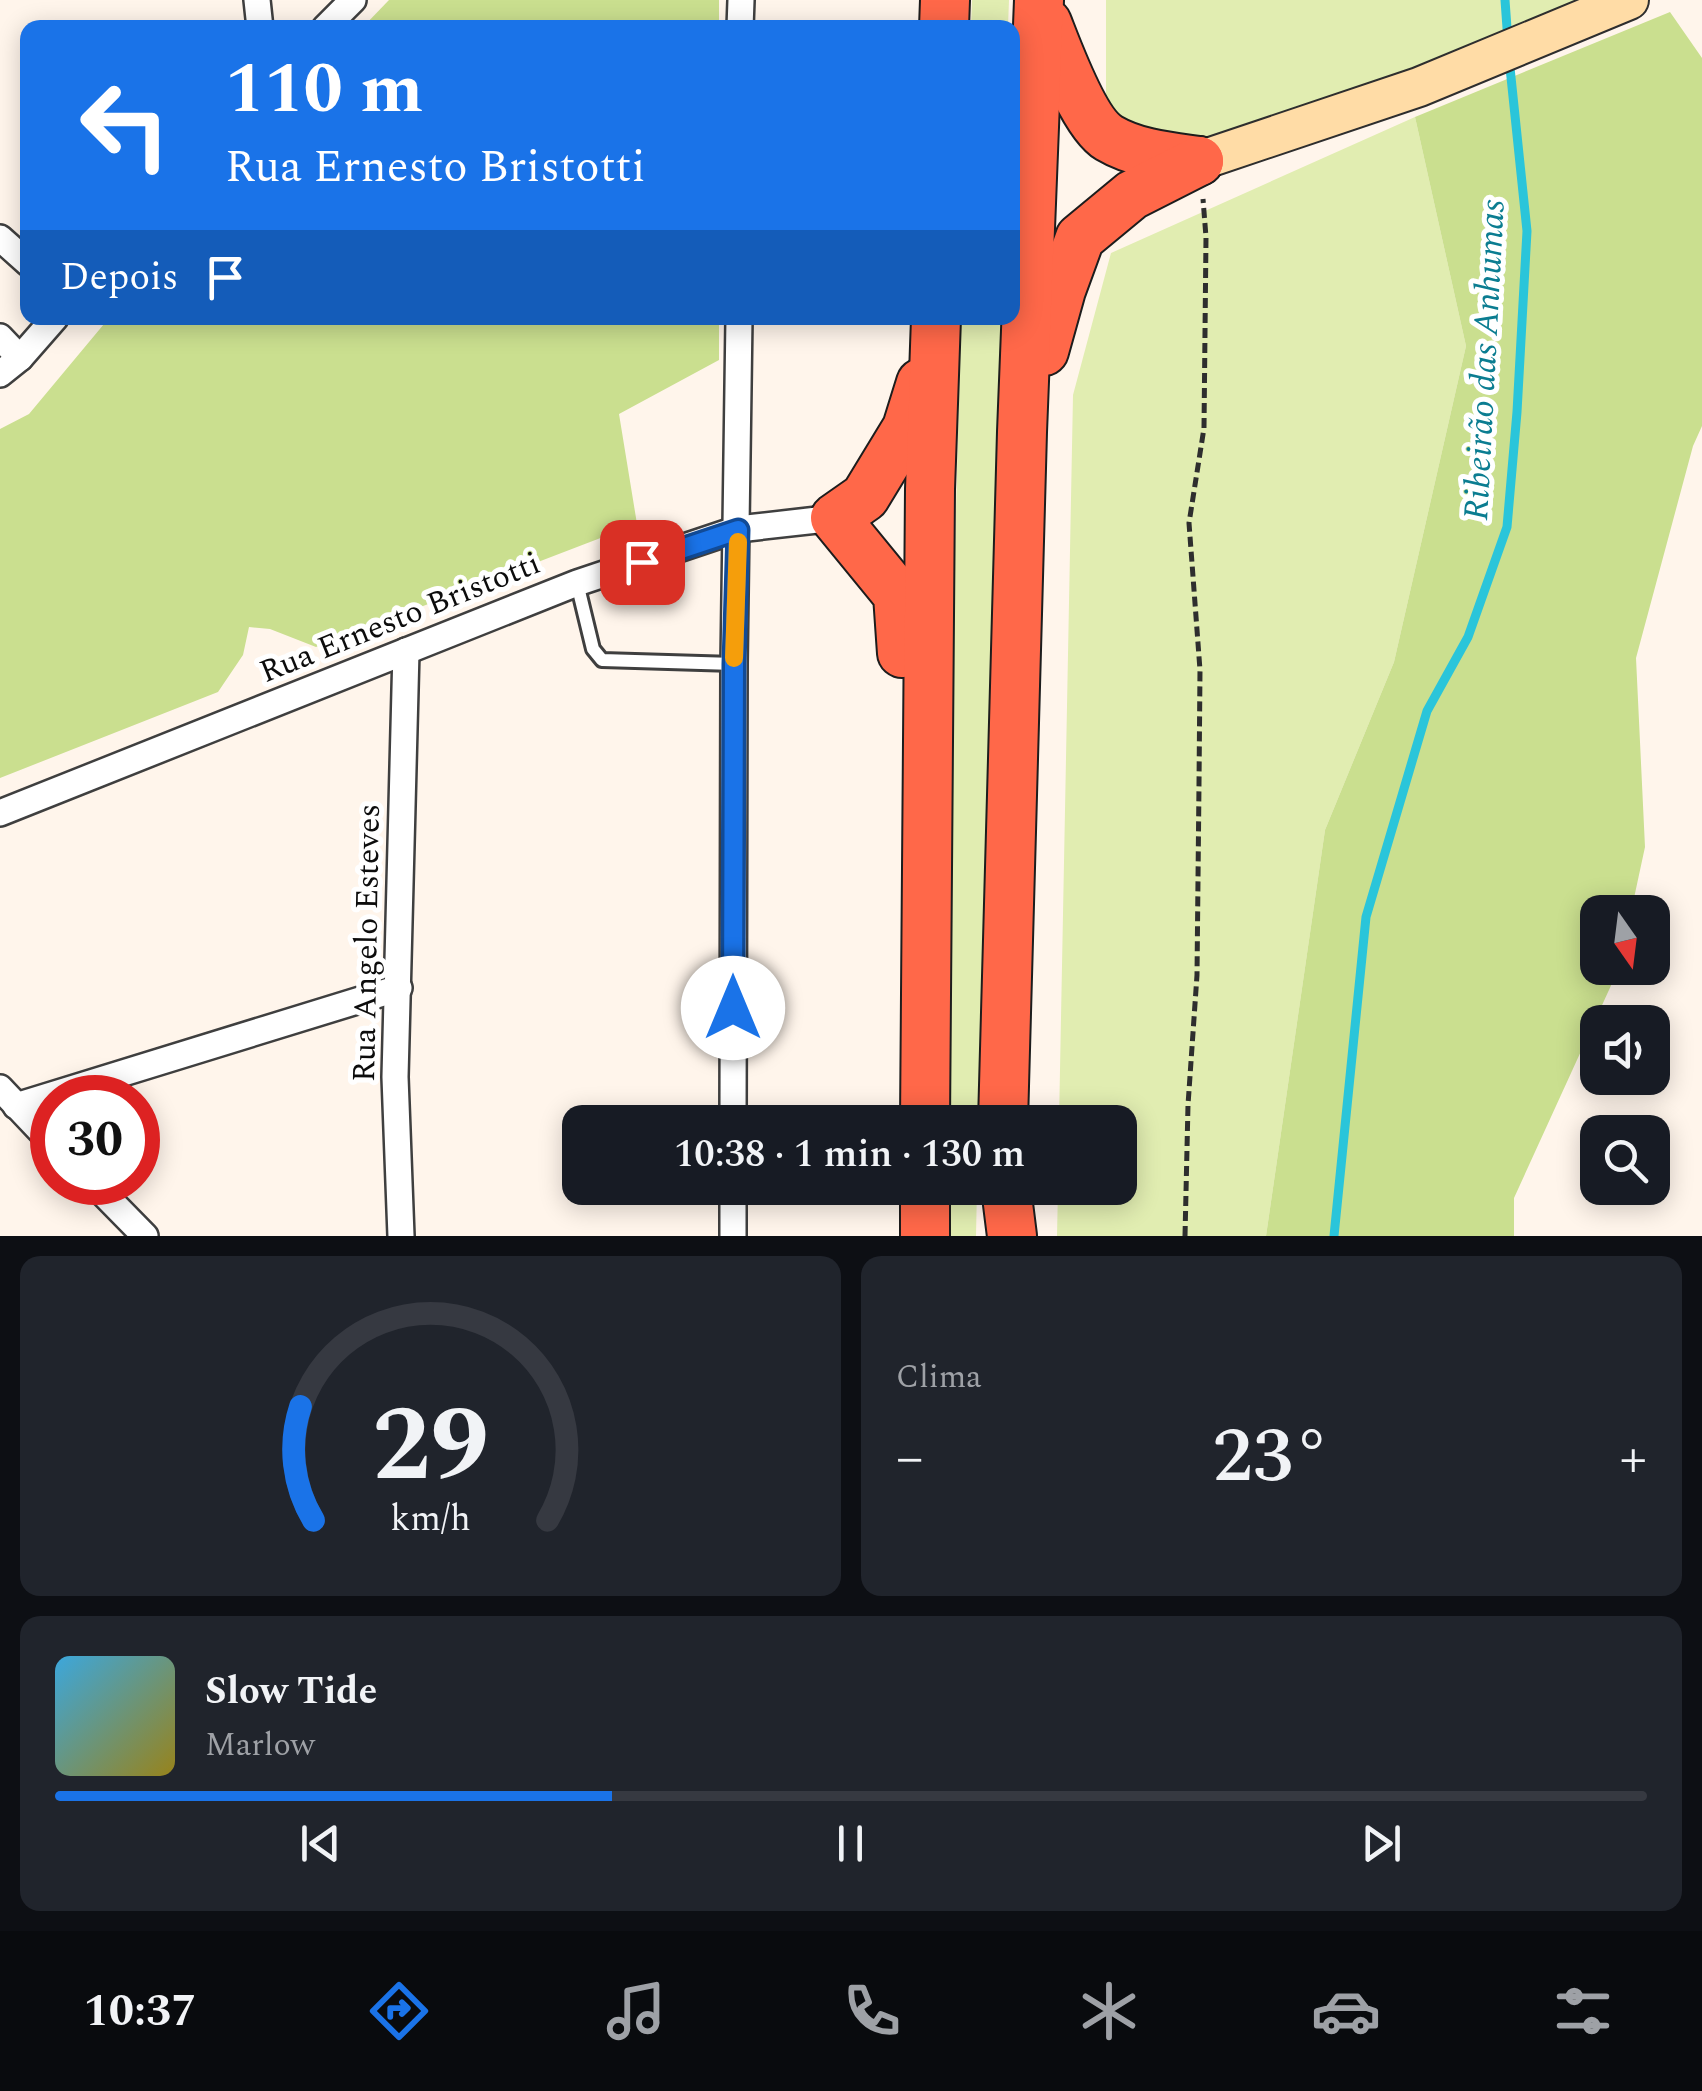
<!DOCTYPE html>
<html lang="pt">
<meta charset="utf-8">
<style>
body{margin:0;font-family:Spectral,serif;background:#20242c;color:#f1f3f6;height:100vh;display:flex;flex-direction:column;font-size:38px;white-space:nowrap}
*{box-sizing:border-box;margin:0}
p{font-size:32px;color:#9ea1a6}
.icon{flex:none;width:55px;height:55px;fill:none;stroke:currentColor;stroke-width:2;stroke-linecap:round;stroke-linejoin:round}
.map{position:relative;height:1236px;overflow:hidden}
.panel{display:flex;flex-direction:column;gap:20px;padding:20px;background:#0d0f14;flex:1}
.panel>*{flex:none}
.top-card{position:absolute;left:20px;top:20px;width:1000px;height:305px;border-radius:20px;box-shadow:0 5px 25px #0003;background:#1a73e8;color:#fff;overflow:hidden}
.needle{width:65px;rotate:166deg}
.controls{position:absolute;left:1580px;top:895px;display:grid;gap:20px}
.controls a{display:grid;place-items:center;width:90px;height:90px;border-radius:20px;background:#171b24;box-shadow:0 5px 25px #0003;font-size:50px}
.speed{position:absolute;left:30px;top:1075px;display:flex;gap:20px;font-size:50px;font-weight:700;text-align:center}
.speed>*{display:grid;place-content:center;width:130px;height:130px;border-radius:50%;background:#171b24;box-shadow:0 5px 25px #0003;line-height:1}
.speed .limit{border:15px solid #d22;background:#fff;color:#111}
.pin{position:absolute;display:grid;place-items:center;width:85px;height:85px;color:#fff;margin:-42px;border-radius:20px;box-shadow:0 5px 15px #0006}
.me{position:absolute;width:110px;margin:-55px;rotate:0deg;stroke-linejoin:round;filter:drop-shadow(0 0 8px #0008)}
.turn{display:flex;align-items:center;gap:35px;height:210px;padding:0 40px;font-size:45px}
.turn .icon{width:130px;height:130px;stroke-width:2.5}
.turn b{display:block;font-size:70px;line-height:85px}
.then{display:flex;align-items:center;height:95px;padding:0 40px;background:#0003;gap:20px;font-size:38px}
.big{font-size:75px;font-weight:600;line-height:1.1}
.panel .tile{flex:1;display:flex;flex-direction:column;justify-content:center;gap:15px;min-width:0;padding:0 35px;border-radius:20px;background:#20242c}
.panel .dial{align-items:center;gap:0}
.dial svg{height:260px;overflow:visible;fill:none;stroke:#363941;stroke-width:7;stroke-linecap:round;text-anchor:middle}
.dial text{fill:#f1f3f6;stroke:none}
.song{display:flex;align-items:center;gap:30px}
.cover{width:120px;height:120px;border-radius:15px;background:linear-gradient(135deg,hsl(200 70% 55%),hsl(50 70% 35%))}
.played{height:10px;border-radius:5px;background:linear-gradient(90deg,#1a73e8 35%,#363941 35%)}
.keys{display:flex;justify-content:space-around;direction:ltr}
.heat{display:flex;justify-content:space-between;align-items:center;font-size:55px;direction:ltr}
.panel .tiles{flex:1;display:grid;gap:20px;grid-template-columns:1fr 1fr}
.tile:last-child{grid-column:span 2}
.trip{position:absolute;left:562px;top:1105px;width:575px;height:100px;border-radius:20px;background:#171b24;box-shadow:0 5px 25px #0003;font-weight:600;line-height:100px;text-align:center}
.menu{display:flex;height:160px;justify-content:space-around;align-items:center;background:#090b0e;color:#9ea1a6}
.menu .icon{width:70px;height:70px}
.menu .on{color:#1a73e8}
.menu b{font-size:45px;color:#f1f3f6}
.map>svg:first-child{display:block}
.green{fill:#e1edb1}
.forest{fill:#cadf8f}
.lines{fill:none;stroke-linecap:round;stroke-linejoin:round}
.stream{stroke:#2ac5da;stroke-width:9}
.lane-casing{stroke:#3f3f3f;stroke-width:18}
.street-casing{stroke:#3f3f3f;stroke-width:30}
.secondary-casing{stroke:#2e2e2e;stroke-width:42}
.highway-casing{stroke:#1d1d1d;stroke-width:52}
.path{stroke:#2e2e2e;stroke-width:5;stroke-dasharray:10 5;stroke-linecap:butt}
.lane{stroke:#fff;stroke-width:12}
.street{stroke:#fff;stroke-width:25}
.secondary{stroke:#ffdca6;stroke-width:38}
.highway{stroke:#ff6849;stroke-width:48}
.route-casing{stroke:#114b97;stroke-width:25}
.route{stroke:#1a73e8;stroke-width:18}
.slow{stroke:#f59e0b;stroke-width:18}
.labels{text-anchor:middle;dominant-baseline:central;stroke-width:10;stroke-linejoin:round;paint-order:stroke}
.street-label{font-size:32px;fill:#0c0c0c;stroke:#fff}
.water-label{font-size:35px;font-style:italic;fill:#0b7d91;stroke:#fff}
</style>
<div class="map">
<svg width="1702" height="1236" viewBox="0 0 1702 1236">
<rect width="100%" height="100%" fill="#fff5eb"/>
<g class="green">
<path d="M 972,0 L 1009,0 L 1008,27 L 971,27 Z"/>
<path d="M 1106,0 L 1629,0 L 1199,161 L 1106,137 Z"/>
<path d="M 1415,117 L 1466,346 L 1394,662 L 1325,830 L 1266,1236 L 1057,1236 L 1058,1188 L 1120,1188 L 1120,1122 L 1059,1122 L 1073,395 L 1111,253 Z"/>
<path d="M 961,318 L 1001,318 L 979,1122 L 940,1122 Z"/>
<path d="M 938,1188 L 977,1188 L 976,1236 L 936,1236 Z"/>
</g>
<g class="forest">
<path d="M 389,0 L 719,0 L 719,27 L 363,27 Z"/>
<path d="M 1670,12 L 1702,58 L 1702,426 L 1693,446 L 1636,658 L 1645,847 L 1631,912 L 1598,912 L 1598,968 L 1619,968 L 1514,1198 L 1514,1236 L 1266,1236 L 1325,830 L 1394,662 L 1466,346 L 1415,117 Z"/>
<path d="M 109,318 L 719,318 L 719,360 L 619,414 L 637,524 L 316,647 L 270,629 L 249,627 L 243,655 L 218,692 L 0,778 L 0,429 L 29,414 Z"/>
</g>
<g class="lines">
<g class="stream">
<path d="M 1505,0 L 1508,42"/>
<path d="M 1334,1236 L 1366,917 L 1427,711 L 1468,637 L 1507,527 L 1517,412 L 1527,231 L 1509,58"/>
</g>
<g class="lane-casing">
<path id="lane" d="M 577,583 L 593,649 L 602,660 L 734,664"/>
</g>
<g class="street-casing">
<g id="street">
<path d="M 257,0 L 260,28"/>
<path d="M 325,28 L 353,0"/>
<path d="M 740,28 L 741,0"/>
<path d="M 0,238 L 28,263"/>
<path d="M 0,337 L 20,358"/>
<path d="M 0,374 L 20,358 L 55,318"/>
<path d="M 0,813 L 577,583 L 738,529 L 835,518"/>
<path d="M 0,1088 L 52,1143"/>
<path d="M 16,1106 L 399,988"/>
<path d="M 733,1122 L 734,664 L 739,318"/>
<path d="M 92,1182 L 145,1236"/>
<path d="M 401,1236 L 395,1077 L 406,651"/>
<path d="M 733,1236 L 733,1188"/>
</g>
</g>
<g class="secondary-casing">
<path id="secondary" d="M 1199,161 L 1419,87 L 1629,0"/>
</g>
<g class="highway-casing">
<g id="highway">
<path d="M 1047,23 C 1058,51 1084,123 1109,138 C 1136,154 1170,157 1199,161"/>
<path d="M 944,28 L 945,0"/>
<path d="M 1044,351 L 1061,290 L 1080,238 L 1132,195 L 1199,161"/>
<path d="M 902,653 L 898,595 L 835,518 L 865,497 L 907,428 L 921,383"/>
<path d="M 925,1122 L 930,489 L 936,318"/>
<path d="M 1003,1122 L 1022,432 L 1039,0"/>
<path d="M 1006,1188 L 1012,1236"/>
<path d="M 925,1236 L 925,1188"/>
</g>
</g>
<path class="path" d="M 1185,1236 L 1188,1105 L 1197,975 L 1199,784 L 1200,670 L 1189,523 L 1204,428 L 1206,237 L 1203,199"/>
<use href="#lane" class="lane"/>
<use href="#street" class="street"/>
<use href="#secondary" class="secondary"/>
<use href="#highway" class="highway"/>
</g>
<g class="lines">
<g class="route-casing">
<path id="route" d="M 642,562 L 738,530 L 734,664 L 733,1008"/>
</g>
<use href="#route" class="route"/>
<path class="slow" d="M 734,658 L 738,542"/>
</g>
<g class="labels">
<g class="street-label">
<text transform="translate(400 618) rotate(-22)">Rua Ernesto Bristotti</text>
<text transform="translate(367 943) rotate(-89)">Rua Angelo Esteves</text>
</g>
<g class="water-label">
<text transform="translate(1485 360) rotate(-87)">Ribeirão das Anhumas</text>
</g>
</g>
</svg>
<div class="controls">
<a><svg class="needle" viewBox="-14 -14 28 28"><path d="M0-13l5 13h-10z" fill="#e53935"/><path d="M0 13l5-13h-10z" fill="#9ea1a6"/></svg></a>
<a><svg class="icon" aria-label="sound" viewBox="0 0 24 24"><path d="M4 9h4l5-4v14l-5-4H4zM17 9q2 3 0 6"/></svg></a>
<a><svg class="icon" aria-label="search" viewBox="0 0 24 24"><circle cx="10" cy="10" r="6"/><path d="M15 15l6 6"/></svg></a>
</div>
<div class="speed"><div class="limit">30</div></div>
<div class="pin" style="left:642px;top:562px;background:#d93025"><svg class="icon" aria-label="arrive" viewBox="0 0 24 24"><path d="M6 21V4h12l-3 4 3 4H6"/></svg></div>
<svg class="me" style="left:733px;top:1008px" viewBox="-20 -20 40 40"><circle r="19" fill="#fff"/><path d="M0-13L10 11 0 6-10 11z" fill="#1a73e8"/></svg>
<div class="trip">10:38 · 1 min · 130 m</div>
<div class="top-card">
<div class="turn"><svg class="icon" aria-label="left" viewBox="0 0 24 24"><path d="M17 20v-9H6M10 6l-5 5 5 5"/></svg><div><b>110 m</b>Rua Ernesto Bristotti</div></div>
<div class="then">Depois<svg class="icon" aria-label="arrive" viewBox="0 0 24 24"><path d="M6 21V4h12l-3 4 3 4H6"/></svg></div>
</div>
</div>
<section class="panel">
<div class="tiles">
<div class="tile dial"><svg viewBox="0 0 100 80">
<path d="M14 69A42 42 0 1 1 86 69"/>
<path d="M14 69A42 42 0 0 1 10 34" stroke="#1a73e8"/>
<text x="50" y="56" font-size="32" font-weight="700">29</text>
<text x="50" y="72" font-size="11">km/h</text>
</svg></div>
<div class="tile"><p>Clima</p>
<div class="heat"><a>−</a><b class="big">23°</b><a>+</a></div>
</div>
<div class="tile">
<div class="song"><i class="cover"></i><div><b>Slow Tide</b><p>Marlow</p></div></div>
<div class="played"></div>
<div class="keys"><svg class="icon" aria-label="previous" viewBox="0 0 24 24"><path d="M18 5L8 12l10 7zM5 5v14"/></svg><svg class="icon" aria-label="pause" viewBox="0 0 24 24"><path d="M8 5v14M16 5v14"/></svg><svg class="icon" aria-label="next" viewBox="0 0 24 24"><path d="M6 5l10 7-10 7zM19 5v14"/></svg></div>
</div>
</div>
</section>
<nav class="menu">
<b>10:37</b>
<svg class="icon on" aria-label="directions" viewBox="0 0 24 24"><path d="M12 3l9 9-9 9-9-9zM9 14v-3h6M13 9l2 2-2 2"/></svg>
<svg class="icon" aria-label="music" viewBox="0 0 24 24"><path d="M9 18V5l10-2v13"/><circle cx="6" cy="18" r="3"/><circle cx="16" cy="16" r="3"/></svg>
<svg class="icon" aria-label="phone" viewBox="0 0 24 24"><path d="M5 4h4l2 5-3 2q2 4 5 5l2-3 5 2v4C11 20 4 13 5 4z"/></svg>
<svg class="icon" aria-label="climate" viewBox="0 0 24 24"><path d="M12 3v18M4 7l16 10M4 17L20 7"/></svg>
<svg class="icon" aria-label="car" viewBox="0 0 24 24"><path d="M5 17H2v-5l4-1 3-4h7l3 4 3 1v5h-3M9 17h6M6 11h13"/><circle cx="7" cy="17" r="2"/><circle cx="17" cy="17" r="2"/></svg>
<svg class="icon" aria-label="filters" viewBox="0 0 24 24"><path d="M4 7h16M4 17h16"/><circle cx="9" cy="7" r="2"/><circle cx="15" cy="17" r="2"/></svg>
</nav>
